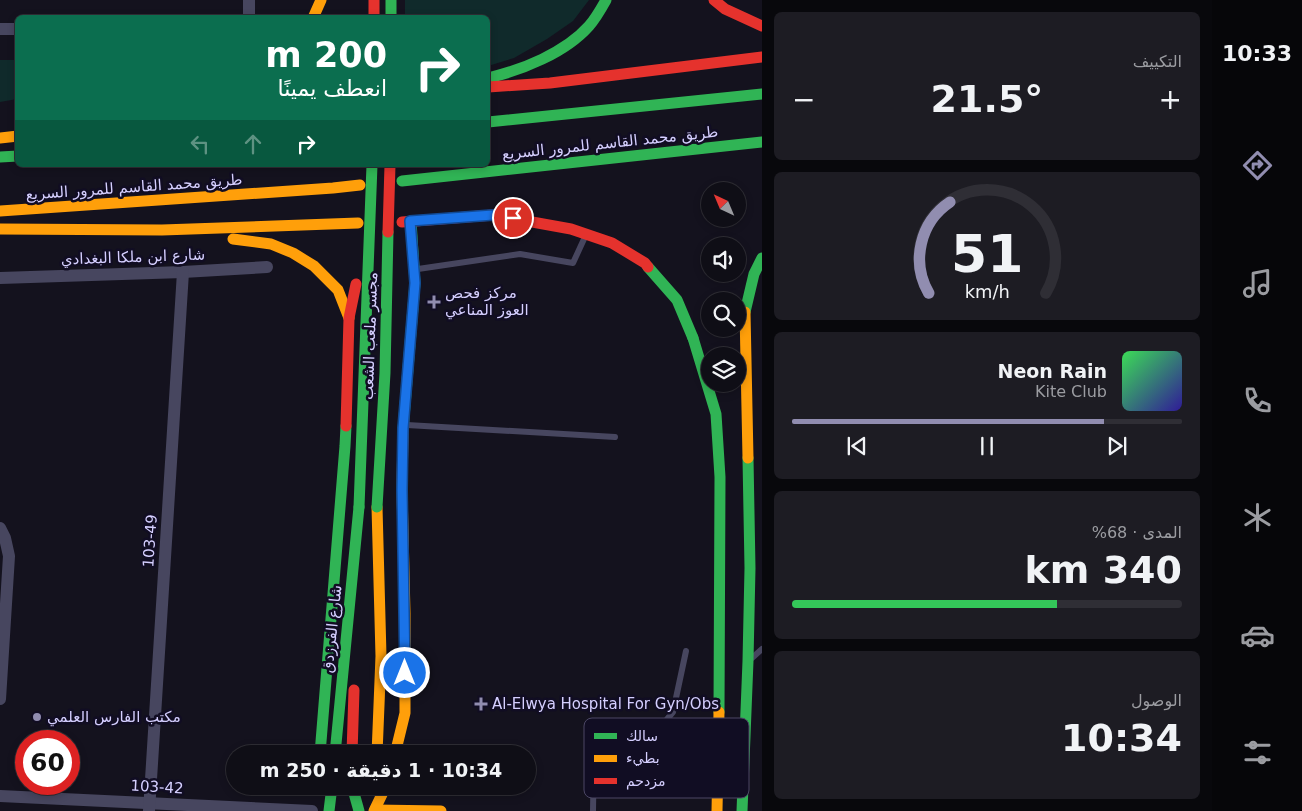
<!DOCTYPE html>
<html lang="ar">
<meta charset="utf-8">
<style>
body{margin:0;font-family:"DejaVu Sans",Cairo,sans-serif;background:#1d1c23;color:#f1f3f6;direction:rtl;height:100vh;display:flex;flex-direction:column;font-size:19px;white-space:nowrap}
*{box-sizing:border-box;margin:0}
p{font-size:16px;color:#9b9ca1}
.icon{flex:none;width:28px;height:28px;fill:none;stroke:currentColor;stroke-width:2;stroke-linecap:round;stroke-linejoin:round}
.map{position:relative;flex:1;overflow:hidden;direction:ltr}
.sheet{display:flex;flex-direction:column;gap:12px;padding:12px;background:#08080c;width:450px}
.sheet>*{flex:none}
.hud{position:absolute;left:15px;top:15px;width:475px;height:152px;border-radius:8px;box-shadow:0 2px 8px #0003,0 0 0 1px #2f2e35;direction:rtl;background:#0b6e4f;color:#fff;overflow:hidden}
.needle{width:32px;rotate:316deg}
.buttons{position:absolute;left:701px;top:182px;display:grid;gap:10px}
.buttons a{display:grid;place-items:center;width:45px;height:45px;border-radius:50%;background:#0f0e16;box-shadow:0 2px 8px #0003,0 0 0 1px #2f2e35;font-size:25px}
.speed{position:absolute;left:15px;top:730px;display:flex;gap:10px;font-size:25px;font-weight:700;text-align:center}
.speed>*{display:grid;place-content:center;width:65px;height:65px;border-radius:50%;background:#0f0e16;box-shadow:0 2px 8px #0003,0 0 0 1px #2f2e35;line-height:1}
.speed .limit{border:8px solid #d22;background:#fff;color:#111}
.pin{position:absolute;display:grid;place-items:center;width:42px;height:42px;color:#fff;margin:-21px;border:2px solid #fff;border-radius:50%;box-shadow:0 1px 5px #0007}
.me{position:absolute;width:55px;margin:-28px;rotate:0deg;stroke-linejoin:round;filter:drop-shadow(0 0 4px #0008)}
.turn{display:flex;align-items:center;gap:18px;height:105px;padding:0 20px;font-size:22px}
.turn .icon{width:65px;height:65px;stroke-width:2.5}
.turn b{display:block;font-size:35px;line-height:42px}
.lanes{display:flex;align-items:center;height:48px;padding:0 20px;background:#0003;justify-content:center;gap:25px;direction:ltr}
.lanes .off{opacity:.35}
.big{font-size:38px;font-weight:800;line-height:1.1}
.sheet .card{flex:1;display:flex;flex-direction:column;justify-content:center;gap:8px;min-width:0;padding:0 18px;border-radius:8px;background:#1d1c23}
.sheet .dial{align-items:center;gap:0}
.dial svg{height:130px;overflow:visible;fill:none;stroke:#2f2e35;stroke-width:7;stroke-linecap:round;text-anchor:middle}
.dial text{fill:#f1f3f6;stroke:none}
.song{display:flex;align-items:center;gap:15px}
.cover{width:60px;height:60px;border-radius:8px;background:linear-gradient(135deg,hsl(130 70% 55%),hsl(250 70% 35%))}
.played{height:5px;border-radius:2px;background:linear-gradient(90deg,#918db0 80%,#2f2e35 80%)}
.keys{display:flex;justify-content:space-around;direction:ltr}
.heat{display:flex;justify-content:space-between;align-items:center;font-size:28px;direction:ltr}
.charge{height:8px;border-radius:4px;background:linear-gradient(90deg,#34c759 68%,#2f2e35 0)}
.trip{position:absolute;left:226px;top:745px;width:310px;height:50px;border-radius:25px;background:#0f0e16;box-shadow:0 2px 8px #0003,0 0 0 1px #2f2e35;font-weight:800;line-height:50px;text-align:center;direction:rtl}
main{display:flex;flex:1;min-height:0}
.dock{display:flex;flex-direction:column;width:90px;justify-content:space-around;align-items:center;background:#060609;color:#9b9ca1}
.dock .icon{width:35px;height:35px}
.dock .on{color:#918db0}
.dock b{font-size:22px;color:#f1f3f6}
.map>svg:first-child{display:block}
.green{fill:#102a2b}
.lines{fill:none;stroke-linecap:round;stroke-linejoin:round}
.lane{stroke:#47465f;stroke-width:6}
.street{stroke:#47465f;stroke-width:12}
.fast{stroke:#30b455;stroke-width:11}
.slow{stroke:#ff9f0a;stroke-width:11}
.jam{stroke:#e5322d;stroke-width:11}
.fast-bridge{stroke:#30b455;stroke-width:11}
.jam-bridge{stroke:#e5322d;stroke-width:11}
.route-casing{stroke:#114b97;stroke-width:12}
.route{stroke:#1a73e8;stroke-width:9}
.poi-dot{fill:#918db0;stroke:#110d23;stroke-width:2}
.labels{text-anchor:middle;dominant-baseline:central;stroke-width:5;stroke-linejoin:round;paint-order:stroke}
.street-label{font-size:15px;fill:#d5cfff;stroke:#110d23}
.poi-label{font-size:15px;fill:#d5cfff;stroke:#110d23;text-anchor:start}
.key{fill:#110d23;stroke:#4c4765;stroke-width:1}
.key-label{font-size:14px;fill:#d5cfff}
</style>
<main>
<nav class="dock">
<b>10:33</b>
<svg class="icon on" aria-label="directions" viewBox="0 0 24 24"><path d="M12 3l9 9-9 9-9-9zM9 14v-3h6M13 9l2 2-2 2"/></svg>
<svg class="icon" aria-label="music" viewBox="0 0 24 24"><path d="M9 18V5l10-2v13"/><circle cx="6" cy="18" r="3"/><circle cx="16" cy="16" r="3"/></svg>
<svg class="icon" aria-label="phone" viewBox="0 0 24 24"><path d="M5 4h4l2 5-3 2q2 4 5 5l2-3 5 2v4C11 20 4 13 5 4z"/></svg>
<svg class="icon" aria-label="climate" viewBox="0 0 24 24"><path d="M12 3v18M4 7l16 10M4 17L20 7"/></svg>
<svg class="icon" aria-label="car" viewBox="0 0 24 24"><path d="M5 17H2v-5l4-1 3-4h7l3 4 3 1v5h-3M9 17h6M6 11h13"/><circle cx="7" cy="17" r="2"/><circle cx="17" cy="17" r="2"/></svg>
<svg class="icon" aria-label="filters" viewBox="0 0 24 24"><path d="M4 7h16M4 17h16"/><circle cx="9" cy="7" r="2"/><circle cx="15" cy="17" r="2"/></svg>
</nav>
<section class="sheet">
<div class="card"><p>التكييف</p>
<div class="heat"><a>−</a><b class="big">21.5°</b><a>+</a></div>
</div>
<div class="card dial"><svg viewBox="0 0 100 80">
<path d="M14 69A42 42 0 1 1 86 69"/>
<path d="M14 69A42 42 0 0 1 27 13" stroke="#918db0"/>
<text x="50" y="56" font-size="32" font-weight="700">51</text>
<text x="50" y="72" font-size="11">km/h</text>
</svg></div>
<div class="card">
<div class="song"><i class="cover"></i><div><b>Neon Rain</b><p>Kite Club</p></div></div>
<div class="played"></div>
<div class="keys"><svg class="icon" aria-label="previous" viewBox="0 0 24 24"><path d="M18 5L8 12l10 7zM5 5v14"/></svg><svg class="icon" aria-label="pause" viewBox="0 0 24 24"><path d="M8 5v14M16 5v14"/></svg><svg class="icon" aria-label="next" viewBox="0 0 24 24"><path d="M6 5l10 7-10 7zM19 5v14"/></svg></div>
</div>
<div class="card"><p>المدى · 68%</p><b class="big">340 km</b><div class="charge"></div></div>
<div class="card"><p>الوصول</p><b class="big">10:34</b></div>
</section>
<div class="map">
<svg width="762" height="811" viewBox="0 0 762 811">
<rect width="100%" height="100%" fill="#14121e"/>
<g class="green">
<path d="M 405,0 L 589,0 L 573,21 L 547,39 L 514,58 L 488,66 L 488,18 L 405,18 Z"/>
<path d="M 0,60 L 17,60 L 17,99 L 0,102 Z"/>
</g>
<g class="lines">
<g class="lane">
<path d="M 418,269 L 520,254 L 573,263 L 584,239"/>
<path d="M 407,425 L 615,437"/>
<path d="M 752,658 L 762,649"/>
<path d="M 593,811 L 594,750 L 598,739 L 606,731 L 620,726 L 653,729 L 664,723 L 673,712 L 686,651"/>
</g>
<g class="street">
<path d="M 249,18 L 249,0"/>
<path d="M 0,29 L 18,29"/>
<path d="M 0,278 L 183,272 L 267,267"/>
<path d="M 0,528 L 5,538 L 9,556 L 0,699"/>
<path d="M 0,796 L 312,811"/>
<path d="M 149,811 L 183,272"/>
</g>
<g class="fast">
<path d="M 391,0 L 391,18"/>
<path d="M 488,78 C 522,70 565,53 589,26 C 596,18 601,9 606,0"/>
<path d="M 488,122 L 762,94"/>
<path d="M 0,157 L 18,156"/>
<path d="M 402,181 L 762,142"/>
<path d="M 648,267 L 677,300 L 693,338"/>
<path d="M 745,312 L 754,274 L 762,258"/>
<path d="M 693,338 L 716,414 L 720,477 L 719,712"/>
<path d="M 403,430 L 415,283 L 411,221"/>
<path d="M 320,754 L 345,446 L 346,426"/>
<path d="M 335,754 L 359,507"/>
<path d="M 352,786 L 359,811"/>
<path d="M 329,811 L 332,786"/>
<path d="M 742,811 L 748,661 L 750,568 L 748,458"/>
</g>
<g class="slow">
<path d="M 313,18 L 321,0"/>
<path d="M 0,138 L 18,136"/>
<path d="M 0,211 L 333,188 L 360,185"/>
<path d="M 0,229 L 162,230 L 358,223"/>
<path d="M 233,239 L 271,244 L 293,253 L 314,266 L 338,290 L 349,318"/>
<path d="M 745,312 L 748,458"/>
<path d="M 377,507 L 381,656 L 377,754"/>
<path d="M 395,754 L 405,713 L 405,613 L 402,490 L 403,430"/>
<path d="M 375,810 L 441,811"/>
<path d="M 374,811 L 386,786"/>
<path d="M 717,811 L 719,712"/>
</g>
<g class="jam">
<path d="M 374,0 L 374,18"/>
<path d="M 714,0 L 725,9 L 762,26"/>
<path d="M 488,87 L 550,83 L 762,57"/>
<path d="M 402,222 L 493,215 L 571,229 L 612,243 L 645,263 L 648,267"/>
<path d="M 346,426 L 349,318 L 356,284"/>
<path d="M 352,754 L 354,690"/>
</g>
<g class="fast-bridge">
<path d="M 359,507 L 372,165"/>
<path d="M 377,507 L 385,373 L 388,232"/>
</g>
<path class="jam-bridge" d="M 388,232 L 390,165"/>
</g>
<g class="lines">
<g class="route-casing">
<path id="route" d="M 405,673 L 402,490 L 403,428 L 415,283 L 410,221 L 493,215 L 513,218"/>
</g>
<use href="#route" class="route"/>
</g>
<g class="poi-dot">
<path d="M431.5 294.5h5v5h5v5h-5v5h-5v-5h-5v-5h5z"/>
<path d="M478.5 696.5h5v5h5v5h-5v5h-5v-5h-5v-5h5z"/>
<circle cx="37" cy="717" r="5"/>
</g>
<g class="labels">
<g class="street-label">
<text transform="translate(610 143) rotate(-6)">طريق محمد القاسم للمرور السريع</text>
<text transform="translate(134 187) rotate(-4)">طريق محمد القاسم للمرور السريع</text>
<text transform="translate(133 257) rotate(-2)">شارع ابن ملكا البغدادي</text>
<text transform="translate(370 336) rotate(-88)">مجسر ملعب الشعب</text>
<text transform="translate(150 541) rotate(-86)">103-49</text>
<text transform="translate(332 629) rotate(-84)">شارع الفرزدق</text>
<text transform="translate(157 787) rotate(3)">103-42</text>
</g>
<g class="poi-label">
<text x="445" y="293">مركز فحص<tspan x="445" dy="17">العوز المناعي</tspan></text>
<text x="492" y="704">Al-Elwya Hospital For Gyn/Obs</text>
<text x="47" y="717">مكتب الفارس العلمي</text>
</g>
</g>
<rect x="584" y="718" width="165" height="80" rx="8" class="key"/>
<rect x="594" y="733" width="23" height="6" fill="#30b455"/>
<rect x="594" y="755" width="23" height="7" fill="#ff9f0a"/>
<rect x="594" y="778" width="23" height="6" fill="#e5322d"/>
<g class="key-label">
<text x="626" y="741">سالك</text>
<text x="626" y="763">بطيء</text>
<text x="626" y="786">مزدحم</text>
</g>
</svg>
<div class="buttons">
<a><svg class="needle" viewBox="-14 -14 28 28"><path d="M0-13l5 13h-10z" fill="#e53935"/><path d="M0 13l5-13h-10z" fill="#9b9ca1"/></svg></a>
<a><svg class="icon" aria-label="sound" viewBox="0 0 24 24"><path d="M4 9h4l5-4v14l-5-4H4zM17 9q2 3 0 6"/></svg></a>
<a><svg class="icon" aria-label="search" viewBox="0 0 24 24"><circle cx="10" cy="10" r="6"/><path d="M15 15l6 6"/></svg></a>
<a><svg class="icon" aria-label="layers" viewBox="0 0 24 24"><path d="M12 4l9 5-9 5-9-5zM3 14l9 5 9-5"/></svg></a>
</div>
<div class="speed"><div class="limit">60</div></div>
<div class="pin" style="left:513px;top:218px;background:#d93025"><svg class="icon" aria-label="arrive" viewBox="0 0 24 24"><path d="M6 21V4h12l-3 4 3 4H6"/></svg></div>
<svg class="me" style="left:405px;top:673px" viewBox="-20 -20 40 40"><circle r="17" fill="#1a73e8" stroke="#fff" stroke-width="3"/><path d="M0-11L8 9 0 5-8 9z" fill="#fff"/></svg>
<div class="trip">10:34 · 1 دقيقة · 250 m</div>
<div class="hud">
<div class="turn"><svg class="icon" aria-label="right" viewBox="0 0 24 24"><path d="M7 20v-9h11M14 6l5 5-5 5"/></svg><div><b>200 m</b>انعطف يمينًا</div></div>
<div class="lanes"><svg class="icon off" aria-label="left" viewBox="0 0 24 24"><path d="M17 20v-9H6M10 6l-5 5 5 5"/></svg><svg class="icon off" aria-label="ahead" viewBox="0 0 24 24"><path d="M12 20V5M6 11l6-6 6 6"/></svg><svg class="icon" aria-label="right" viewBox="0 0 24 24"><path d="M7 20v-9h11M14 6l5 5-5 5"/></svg></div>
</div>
</div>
</main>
